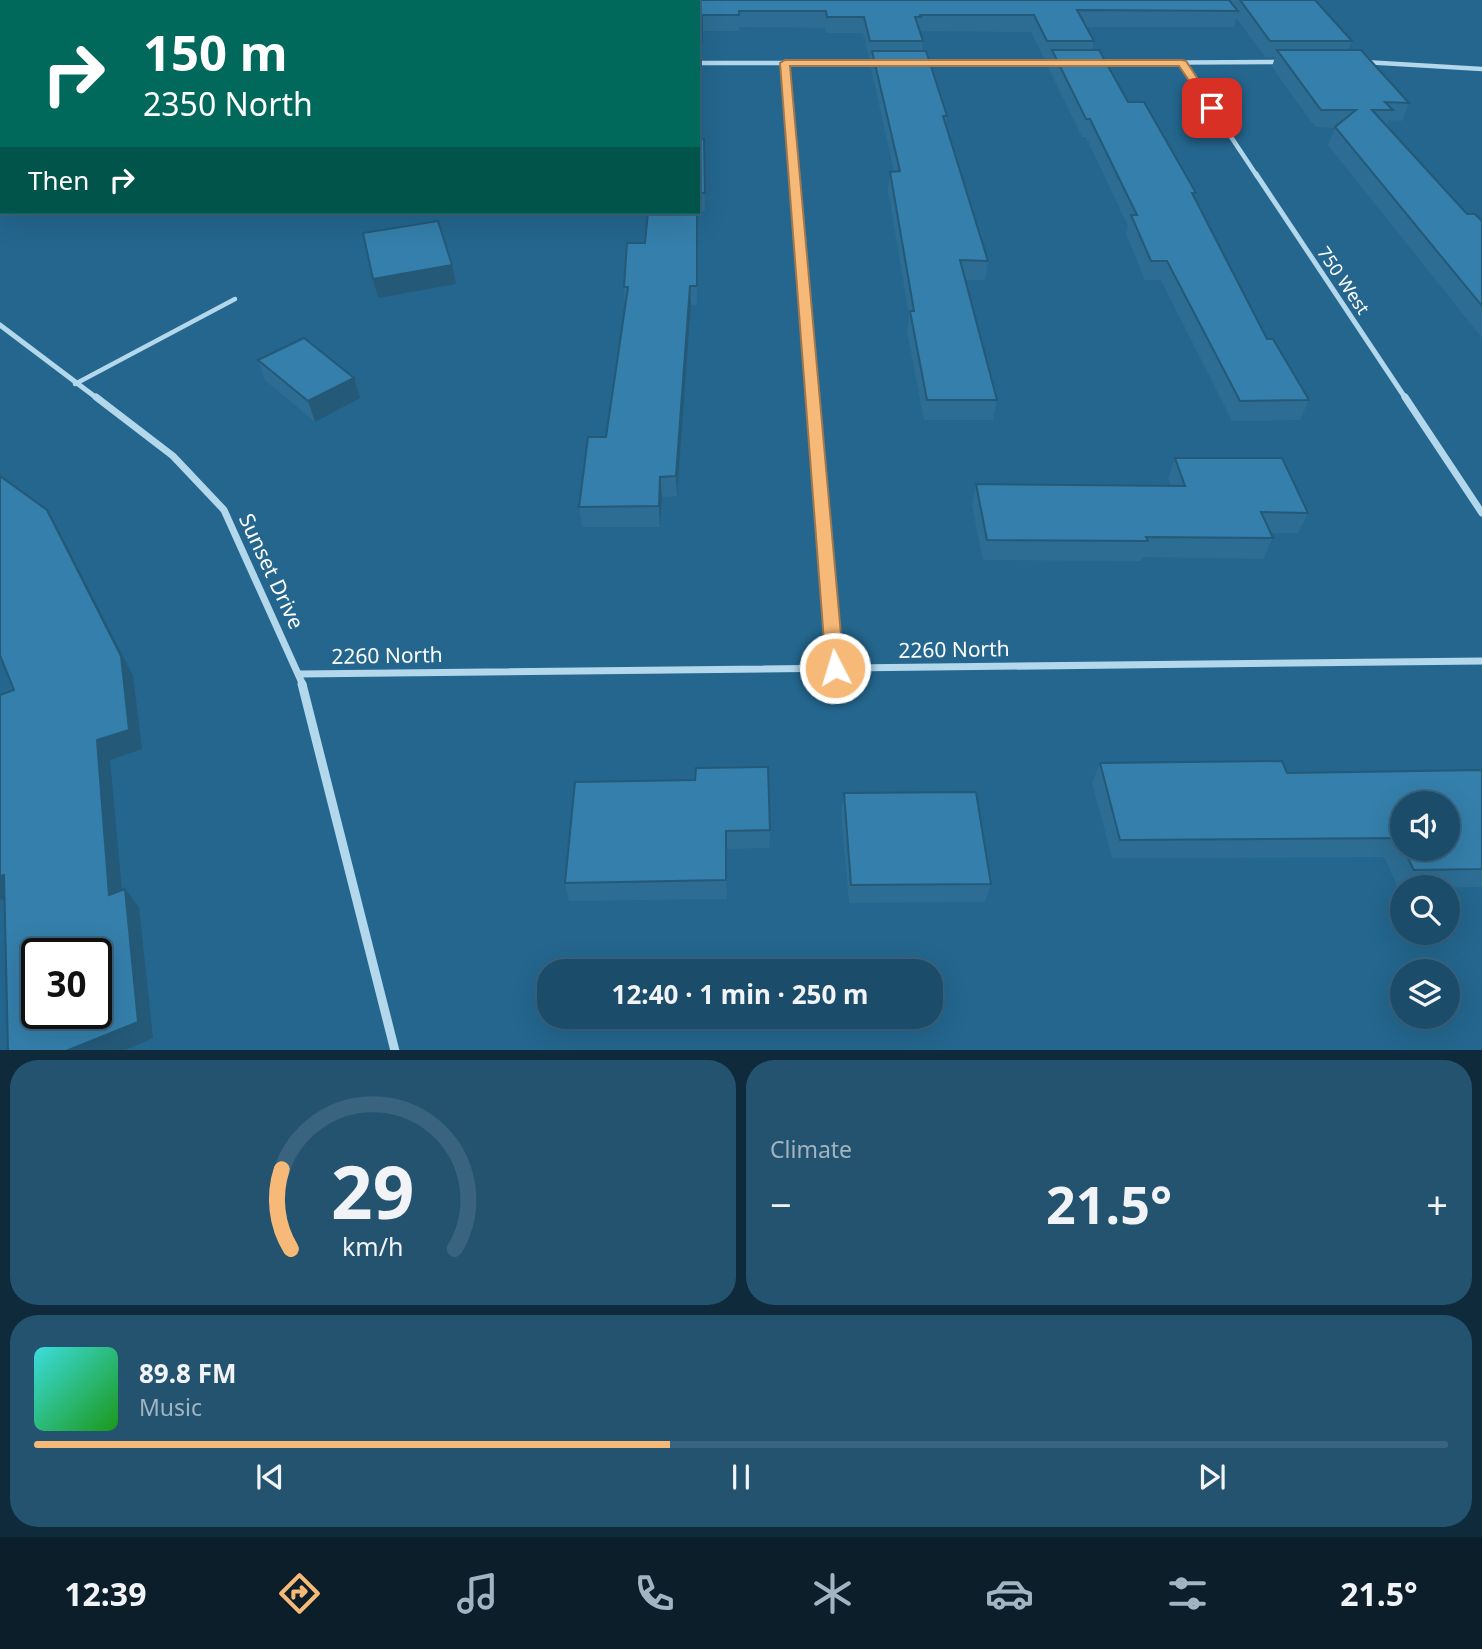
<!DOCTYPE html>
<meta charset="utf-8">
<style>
body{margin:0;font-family:"Noto Sans",sans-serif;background:#245370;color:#f1f3f6;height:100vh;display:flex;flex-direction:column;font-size:26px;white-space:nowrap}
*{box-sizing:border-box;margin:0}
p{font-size:23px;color:#a0b4c1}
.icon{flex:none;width:38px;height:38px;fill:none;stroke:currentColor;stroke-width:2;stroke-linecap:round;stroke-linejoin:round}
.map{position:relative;height:1050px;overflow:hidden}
.details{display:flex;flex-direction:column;gap:10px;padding:10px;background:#0f2a3a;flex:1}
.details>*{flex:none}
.hud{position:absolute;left:0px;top:0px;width:700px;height:214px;box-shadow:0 7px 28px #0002,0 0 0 2px #39637e;background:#00695c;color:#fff;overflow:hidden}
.fabs{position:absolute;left:1390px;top:791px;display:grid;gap:14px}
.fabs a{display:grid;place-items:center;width:70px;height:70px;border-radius:50%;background:#1b4c6a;box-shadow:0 7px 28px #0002,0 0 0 2px #39637e;font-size:35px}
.speed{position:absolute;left:21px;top:938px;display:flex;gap:14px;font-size:35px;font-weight:700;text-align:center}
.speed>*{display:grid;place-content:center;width:91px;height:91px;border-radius:50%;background:#1b4c6a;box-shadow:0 7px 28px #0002,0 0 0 2px #39637e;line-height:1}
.speed .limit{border:4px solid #111;border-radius:10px;background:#fff;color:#111}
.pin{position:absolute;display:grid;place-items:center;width:60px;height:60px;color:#fff;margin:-30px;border-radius:14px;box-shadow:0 4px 10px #0006}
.me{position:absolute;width:77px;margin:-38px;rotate:355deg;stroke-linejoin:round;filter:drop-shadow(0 0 5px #0008)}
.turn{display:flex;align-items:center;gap:24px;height:147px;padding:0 28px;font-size:32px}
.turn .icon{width:91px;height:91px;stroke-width:2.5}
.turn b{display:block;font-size:49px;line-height:60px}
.then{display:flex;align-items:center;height:66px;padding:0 28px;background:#0003;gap:14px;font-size:26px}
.big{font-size:52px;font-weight:700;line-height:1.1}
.details .tile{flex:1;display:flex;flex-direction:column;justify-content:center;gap:10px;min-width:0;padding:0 24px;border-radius:28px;background:#245370}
.details .dial{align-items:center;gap:0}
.dial svg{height:182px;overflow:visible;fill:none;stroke:#39637e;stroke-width:7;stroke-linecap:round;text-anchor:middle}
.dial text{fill:#f1f3f6;stroke:none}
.song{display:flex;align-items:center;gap:21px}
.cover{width:84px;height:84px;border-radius:10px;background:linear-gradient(135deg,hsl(180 70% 55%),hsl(120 70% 35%))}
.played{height:7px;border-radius:4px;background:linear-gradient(90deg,#f6b977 45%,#39637e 45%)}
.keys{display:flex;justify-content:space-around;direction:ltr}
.heat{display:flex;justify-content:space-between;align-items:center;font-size:38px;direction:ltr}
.details .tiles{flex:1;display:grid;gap:10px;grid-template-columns:1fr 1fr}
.tile:last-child{grid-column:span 2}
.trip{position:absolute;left:537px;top:959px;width:406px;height:70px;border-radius:28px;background:#1b4c6a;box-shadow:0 7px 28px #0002,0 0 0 2px #39637e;font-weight:700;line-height:70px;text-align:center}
.tab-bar{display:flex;height:112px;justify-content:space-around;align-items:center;background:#0b1e2a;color:#a0b4c1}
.tab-bar .icon{width:49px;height:49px}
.tab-bar .on{color:#f6b977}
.tab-bar b{font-size:32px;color:#f1f3f6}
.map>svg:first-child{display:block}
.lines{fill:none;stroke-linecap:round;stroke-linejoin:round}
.lane{stroke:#b3d7eb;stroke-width:4.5}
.street-far3{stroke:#b3d7eb;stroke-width:4.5}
.street-far2{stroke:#b3d7eb;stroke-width:5}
.street-far1{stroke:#b3d7eb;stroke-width:7}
.street{stroke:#b3d7eb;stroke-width:9}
.wall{fill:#2d6d93;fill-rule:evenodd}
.shaded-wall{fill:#245978}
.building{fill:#347fab;stroke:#245978;stroke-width:2;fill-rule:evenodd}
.route{fill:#f6b977;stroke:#a0784d;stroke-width:2}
.labels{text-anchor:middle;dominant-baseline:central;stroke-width:7;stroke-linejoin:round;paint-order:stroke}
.far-street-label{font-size:18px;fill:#fff;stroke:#24668e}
.street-label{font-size:21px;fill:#fff;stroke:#24668e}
</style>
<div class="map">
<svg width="1482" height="1051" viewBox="0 0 1482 1051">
<rect width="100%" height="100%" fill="#24668e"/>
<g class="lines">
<path class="lane" d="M 75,384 L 235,299"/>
<g class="street-far3">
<path d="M 1364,62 L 1482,69"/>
<path d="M 698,63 L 880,63"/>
<path d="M 785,63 L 794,176"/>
<path d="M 923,63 L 1058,63"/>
<path d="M 1098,63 L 1282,62"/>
<path d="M 1182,63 L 1257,176"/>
</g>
<g class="street-far2">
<path d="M 794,174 L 813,399"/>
<path d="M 1256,174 L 1406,399"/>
<path d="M 0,325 L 98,399"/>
</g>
<g class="street-far1">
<path d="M 96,397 L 173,456 L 224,510 L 303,685"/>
<path d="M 813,397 L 835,668"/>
<path d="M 1405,397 L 1482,513"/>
<path d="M 300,674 L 1482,661"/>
</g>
<path class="street" d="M 302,684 L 395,1051"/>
</g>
<g class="wall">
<path d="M 1232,0 L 1315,0 L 1352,41 L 1348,50 L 1409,103 L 1402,121 L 1389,120 L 1386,126 L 1467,214 L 1482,221 L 1482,338 L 1328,145 L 1335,128 L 1315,127 L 1272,67 L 1275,57 L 1265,57 L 1236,18 L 1234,27 L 1086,27 L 1094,41 L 1092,50 L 1128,102 L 1196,193 L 1195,198 L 1267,339 L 1309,400 L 1300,420 L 1232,421 L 1161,280 L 1145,280 L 1126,234 L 1128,226 L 1086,137 L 1082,137 L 1048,67 L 1050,58 L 1044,58 L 1031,32 L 920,31 L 923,41 L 922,51 L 947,116 L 946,127 L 988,261 L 985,280 L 965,280 L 997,400 L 993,420 L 924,420 L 907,331 L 909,315 L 888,190 L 890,172 L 894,172 L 871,68 L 871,58 L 869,58 L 863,33 L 826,33 L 825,28 L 739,27 L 739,31 L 702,31 L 701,139 L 704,139 L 705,211 L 698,211 L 698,2 L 1231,2 Z"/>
<path d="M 697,212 L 697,305 L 691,305 L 677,496 L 662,497 L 660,527 L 582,527 L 579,507 L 606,437 L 625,305 L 624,287 L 645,243 Z"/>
<path d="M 258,360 L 360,398 L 315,422 L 265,380 Z"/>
<path d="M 1175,458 L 1308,513 L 1298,533 L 1270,533 L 1273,538 L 1263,559 L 1142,557 L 1141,561 L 983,560 L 972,505 L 976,484 L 1171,486 L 1168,478 Z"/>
<path d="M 1100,763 L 1287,773 L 1482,770 L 1482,887 L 1398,888 L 1384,857 L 1112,858 L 1092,783 ZM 1402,803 L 1447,849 L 1402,849 Z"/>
<path d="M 575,782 L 770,830 L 769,848 L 726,849 L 727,899 L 569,901 L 565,883 Z"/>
<path d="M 844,793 L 991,884 L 985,902 L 849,903 L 841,812 Z"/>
</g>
<g class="shaded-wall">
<path d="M 702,31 L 701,157 L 698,42 Z"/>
<path d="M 452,265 L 456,284 L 378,298 L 373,279 Z"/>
<path d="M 690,286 L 691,305 L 677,496 L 676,476 Z"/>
<path d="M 354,378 L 360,398 L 315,422 L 308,401 Z"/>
<path d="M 660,477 L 662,497 L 660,527 L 659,506 Z"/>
<path d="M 47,510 L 59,531 L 133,676 L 142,749 L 110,760 L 124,913 L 109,895 L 97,740 Z"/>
<path d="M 4,875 L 21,893 L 2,900 L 0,898 L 0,876 Z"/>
<path d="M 125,889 L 139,907 L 153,1038 L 123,1051 L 66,1051 Z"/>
</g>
<g class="building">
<path d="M 37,0 L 298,0 L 297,1 L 310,1 L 310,2 L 35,2 Z"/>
<path d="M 403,0 L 1229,0 L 1238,11 L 1077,10 L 1094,41 L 1047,41 L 1034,15 L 920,15 L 921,17 L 915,17 L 923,41 L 870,41 L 864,17 L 827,17 L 826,11 L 739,11 L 739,15 L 702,15 L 702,42 L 698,42 L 698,2 L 402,2 Z"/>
<path d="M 1240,0 L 1315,0 L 1352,41 L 1270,41 Z"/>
<path d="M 698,50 L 701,51 L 701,139 L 704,139 L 705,193 L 698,193 Z"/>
<path d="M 1052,50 L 1099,50 L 1128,102 L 1144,102 L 1196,193 L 1192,193 L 1267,339 L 1273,339 L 1309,400 L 1240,401 L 1167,261 L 1151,261 L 1131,215 L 1137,215 L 1090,119 L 1086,119 Z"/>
<path d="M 1277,50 L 1361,50 L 1409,103 L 1385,102 L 1393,110 L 1372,110 L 1467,214 L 1475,214 L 1482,221 L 1482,306 L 1335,127 L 1356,110 L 1321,110 Z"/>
<path d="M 872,51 L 926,51 L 947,116 L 943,116 L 988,261 L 960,260 L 997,400 L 927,400 L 910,311 L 914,311 L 890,172 L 900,171 Z"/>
<path d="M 648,212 L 697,212 L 697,286 L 690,286 L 676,476 L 660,477 L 659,506 L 579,507 L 588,437 L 606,437 L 628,287 L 624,287 L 627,243 L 645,243 Z"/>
<path d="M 438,221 L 452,265 L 373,279 L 363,233 Z"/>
<path d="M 304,338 L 354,378 L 308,401 L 258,360 Z"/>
<path d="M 1175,458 L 1282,458 L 1308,513 L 1261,512 L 1273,538 L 1146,537 L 1148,541 L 987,540 L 976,484 L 1185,486 Z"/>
<path d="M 0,476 L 47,510 L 121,656 L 129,730 L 97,740 L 109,895 L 125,889 L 138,1022 L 66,1051 L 8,1051 L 4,875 L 0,876 L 0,695 L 14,690 L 0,655 ZM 37,954 L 96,954 L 96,1013 L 37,1013 Z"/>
<path d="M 1282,761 L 1287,773 L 1482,770 L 1482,869 L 1414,870 L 1403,849 L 1447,849 L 1447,803 L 1402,803 L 1402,845 L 1398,838 L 1120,840 L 1100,763 Z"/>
<path d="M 768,767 L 770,830 L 726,831 L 726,880 L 565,883 L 575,782 L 695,780 L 696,768 Z"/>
<path d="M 976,792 L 991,884 L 851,885 L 844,793 Z"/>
</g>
<path class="route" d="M 785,60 L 1182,60 L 1186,61 L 1217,108 L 1209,110 L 1179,66 L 790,66 L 844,668 L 841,673 L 828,673 L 826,668 L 780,63 Z"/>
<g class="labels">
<g class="far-street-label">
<text transform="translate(1344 280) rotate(56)">750 West</text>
</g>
<g class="street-label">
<text transform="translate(272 571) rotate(65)">Sunset Drive</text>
<text transform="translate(954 649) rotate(-1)">2260 North</text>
<text transform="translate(387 655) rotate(-1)">2260 North</text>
</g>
</g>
</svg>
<div class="fabs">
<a><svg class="icon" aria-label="sound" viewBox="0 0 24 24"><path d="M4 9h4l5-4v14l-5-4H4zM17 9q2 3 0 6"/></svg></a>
<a><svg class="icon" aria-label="search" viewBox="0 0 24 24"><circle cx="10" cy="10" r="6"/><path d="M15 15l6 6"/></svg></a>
<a><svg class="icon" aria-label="layers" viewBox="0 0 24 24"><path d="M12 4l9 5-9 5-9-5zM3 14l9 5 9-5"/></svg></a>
</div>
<div class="speed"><div class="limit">30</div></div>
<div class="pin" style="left:1212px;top:108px;background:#d93025"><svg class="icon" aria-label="arrive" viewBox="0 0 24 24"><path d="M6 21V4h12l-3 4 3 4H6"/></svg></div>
<svg class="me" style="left:835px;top:668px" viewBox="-20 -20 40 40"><circle r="17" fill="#f6b977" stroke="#fff" stroke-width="3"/><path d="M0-11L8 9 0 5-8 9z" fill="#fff"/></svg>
<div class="trip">12:40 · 1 min · 250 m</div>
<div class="hud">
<div class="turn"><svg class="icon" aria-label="right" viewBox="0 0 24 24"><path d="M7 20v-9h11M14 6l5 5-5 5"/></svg><div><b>150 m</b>2350 North</div></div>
<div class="then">Then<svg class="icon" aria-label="right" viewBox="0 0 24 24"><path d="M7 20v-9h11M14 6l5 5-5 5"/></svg></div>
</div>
</div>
<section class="details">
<div class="tiles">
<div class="tile dial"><svg viewBox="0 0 100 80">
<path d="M14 69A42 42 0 1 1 86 69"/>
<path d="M14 69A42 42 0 0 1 10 34" stroke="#f6b977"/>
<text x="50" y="56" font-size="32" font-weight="700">29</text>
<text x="50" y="72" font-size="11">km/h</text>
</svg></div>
<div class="tile"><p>Climate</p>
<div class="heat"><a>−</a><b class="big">21.5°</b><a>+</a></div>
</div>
<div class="tile">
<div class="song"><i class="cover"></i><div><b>89.8 FM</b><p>Music</p></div></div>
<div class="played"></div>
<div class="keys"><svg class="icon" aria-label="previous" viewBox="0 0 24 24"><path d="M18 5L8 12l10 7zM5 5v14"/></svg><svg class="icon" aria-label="pause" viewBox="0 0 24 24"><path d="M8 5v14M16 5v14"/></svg><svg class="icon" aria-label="next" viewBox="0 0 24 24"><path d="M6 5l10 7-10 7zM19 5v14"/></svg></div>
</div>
</div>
</section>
<nav class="tab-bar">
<b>12:39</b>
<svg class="icon on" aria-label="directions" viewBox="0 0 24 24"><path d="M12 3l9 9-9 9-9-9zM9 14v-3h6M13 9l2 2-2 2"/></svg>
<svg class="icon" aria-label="music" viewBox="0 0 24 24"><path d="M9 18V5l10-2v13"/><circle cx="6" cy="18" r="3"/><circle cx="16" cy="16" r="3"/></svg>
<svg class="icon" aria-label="phone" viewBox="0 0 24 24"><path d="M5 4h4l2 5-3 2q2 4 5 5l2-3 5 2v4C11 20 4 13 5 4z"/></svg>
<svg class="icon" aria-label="climate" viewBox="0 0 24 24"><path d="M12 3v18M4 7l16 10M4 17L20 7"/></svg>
<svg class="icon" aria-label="car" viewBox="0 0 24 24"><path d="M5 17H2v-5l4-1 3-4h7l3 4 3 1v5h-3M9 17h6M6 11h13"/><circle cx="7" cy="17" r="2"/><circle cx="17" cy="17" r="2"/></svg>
<svg class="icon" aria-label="filters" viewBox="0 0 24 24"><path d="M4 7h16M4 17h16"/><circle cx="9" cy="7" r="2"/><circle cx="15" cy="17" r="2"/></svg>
<b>21.5°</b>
</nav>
